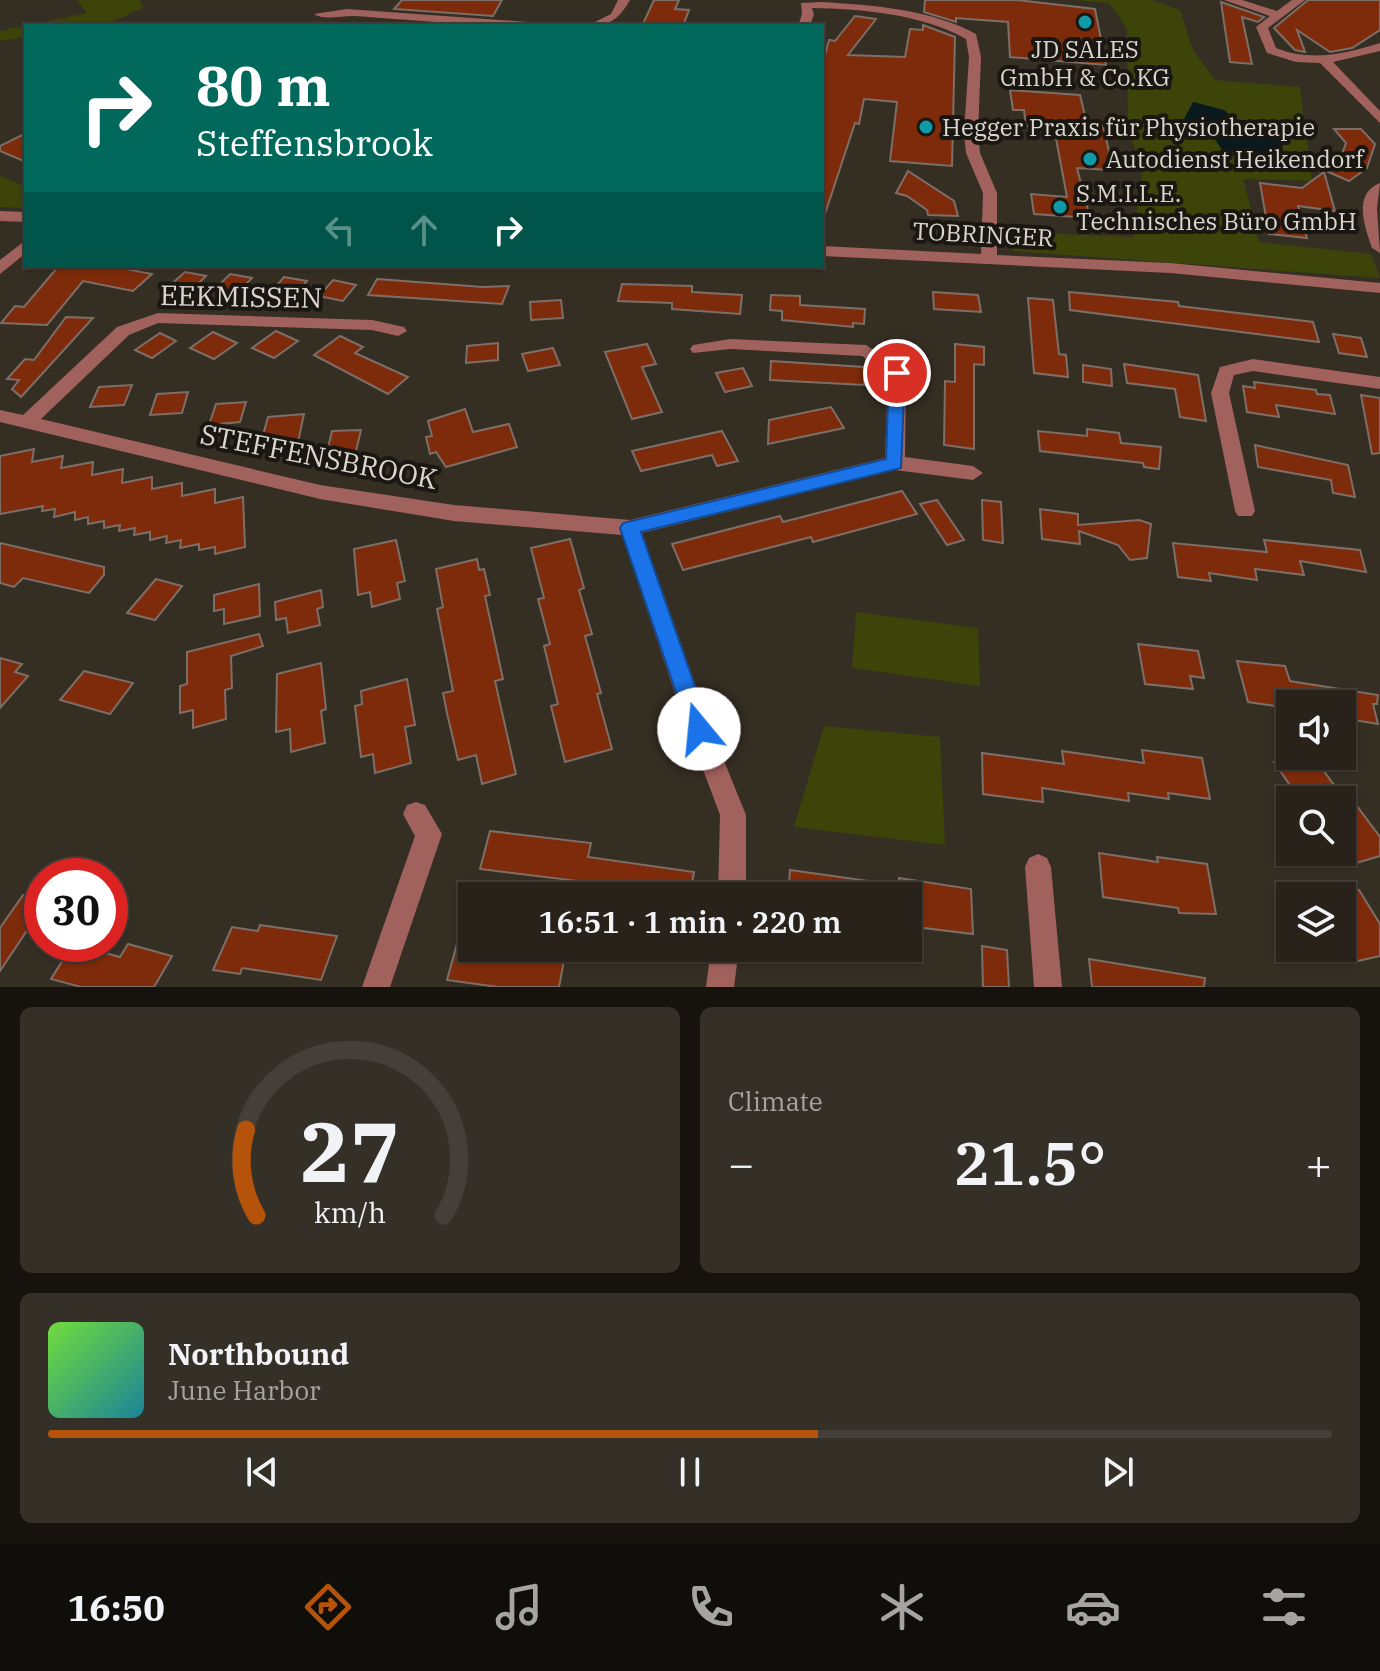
<!DOCTYPE html>
<meta charset="utf-8">
<style>
body{margin:0;font-family:"IBM Plex Serif",serif;background:#342f27;color:#f1f3f6;height:100vh;display:flex;flex-direction:column;font-size:30px;white-space:nowrap}
*{box-sizing:border-box;margin:0}
p{font-size:26px;color:#a5a4a2}
.icon{flex:none;width:44px;height:44px;fill:none;stroke:currentColor;stroke-width:2;stroke-linecap:round;stroke-linejoin:round}
.map{position:relative;height:987px;overflow:hidden}
.panel{display:flex;flex-direction:column;gap:20px;padding:20px;background:#16130e;flex:1}
.panel>*{flex:none}
.top-card{position:absolute;left:24px;top:24px;width:800px;height:244px;border-radius:0px;box-shadow:0 2px 6px #0004,0 0 0 2px #443f39;background:#00695c;color:#fff;overflow:hidden}
.fabs{position:absolute;left:1276px;top:690px;display:grid;gap:16px}
.fabs a{display:grid;place-items:center;width:80px;height:80px;border-radius:0px;background:#28221a;box-shadow:0 2px 6px #0004,0 0 0 2px #443f39;font-size:40px}
.speed{position:absolute;left:24px;top:858px;display:flex;gap:16px;font-size:40px;font-weight:700;text-align:center}
.speed>*{display:grid;place-content:center;width:104px;height:104px;border-radius:50%;background:#28221a;box-shadow:0 2px 6px #0004,0 0 0 2px #443f39;line-height:1}
.speed .limit{border:12px solid #d22;background:#fff;color:#111}
.pin{position:absolute;display:grid;place-items:center;width:68px;height:68px;color:#fff;margin:-34px;border:4px solid #fff;border-radius:50%;box-shadow:0 2px 8px #0007}
.me{position:absolute;width:88px;margin:-44px;rotate:343deg;stroke-linejoin:round;filter:drop-shadow(0 0 6px #0008)}
.turn{display:flex;align-items:center;gap:28px;height:168px;padding:0 40px;font-size:36px}
.turn .icon{width:104px;height:104px;stroke-width:2.5}
.turn b{display:block;font-size:56px;line-height:68px}
.lanes{display:flex;align-items:center;height:76px;padding:0 40px;background:#0003;justify-content:center;gap:40px;direction:ltr}
.lanes .off{opacity:.35}
.big{font-size:60px;font-weight:600;line-height:1.1}
.panel .card{flex:1;display:flex;flex-direction:column;justify-content:center;gap:12px;min-width:0;padding:0 28px;border-radius:12px;background:#342f27}
.panel .dial{align-items:center;gap:0}
.dial svg{height:208px;overflow:visible;fill:none;stroke:#443f39;stroke-width:7;stroke-linecap:round;text-anchor:middle}
.dial text{fill:#f1f3f6;stroke:none}
.song{display:flex;align-items:center;gap:24px}
.cover{width:96px;height:96px;border-radius:12px;background:linear-gradient(135deg,hsl(100 70% 55%),hsl(190 70% 35%))}
.played{height:8px;border-radius:4px;background:linear-gradient(90deg,#b45309 60%,#443f39 60%)}
.keys{display:flex;justify-content:space-around;direction:ltr}
.heat{display:flex;justify-content:space-between;align-items:center;font-size:44px;direction:ltr}
.panel .tiles{flex:1;display:grid;gap:20px;grid-template-columns:1fr 1fr}
.card:last-child{grid-column:span 2}
.trip{position:absolute;left:458px;top:882px;width:464px;height:80px;border-radius:0px;background:#28221a;box-shadow:0 2px 6px #0004,0 0 0 2px #443f39;font-weight:600;line-height:80px;text-align:center}
.dock{display:flex;height:128px;justify-content:space-around;align-items:center;background:#100e0a;color:#a5a4a2}
.dock .icon{width:56px;height:56px}
.dock .current{color:#b45309}
.dock b{font-size:36px;color:#f1f3f6}
.map>svg:first-child{display:block}
.green{fill:#3d4409;fill-rule:evenodd}
.water{fill:#091a1e}
.building{fill:#7d2b0a;stroke:#7d6e68;stroke-width:2}
.lines{fill:none;stroke-linecap:round;stroke-linejoin:round}
.minor{fill:#a1625d;fill-rule:evenodd}
.route{fill:#1a73e8;stroke:#114b97;stroke-width:2}
.culture-dot{fill:#0f9aa8;stroke:#1a1712;stroke-width:3}
.labels{text-anchor:middle;dominant-baseline:central;stroke-width:8;stroke-linejoin:round;paint-order:stroke}
.far-poi-label{font-size:24px;fill:#dad6ce;stroke:#1a1712;text-anchor:start}
.far-street-label{font-size:24px;fill:#dad6ce;stroke:#1a1712}
.street-label{font-size:28px;fill:#dad6ce;stroke:#1a1712}
</style>
<div class="map">
<svg width="1380" height="987" viewBox="0 0 1380 987">
<rect width="100%" height="100%" fill="#352e23"/>
<g class="green">
<path d="M 77,0 L 142,0 L 139,2 L 145,7 L 102,26 L 26,26 L 26,37 L 0,41 L 0,31 L 87,13 Z"/>
<path d="M 1074,0 L 1151,0 L 1180,10 L 1193,50 L 1215,80 L 1300,87 L 1312,181 L 1243,179 L 1259,242 L 1371,254 L 1380,278 L 1012,251 L 1009,232 L 1133,237 L 1142,176 L 1128,125 L 1127,29 L 1109,3 ZM 1224,110 L 1235,120 L 1265,120 L 1223,150 L 1206,125 Z"/>
<path d="M 0,176 L 26,187 L 26,208 L 0,207 Z"/>
<path d="M 856,612 L 978,628 L 980,686 L 852,668 Z"/>
<path d="M 824,726 L 940,737 L 945,845 L 794,827 Z"/>
</g>
<path class="water" d="M 1193,102 L 1224,110 L 1235,120 L 1265,120 L 1285,144 L 1268,158 L 1222,150 L 1206,125 L 1184,119 Z"/>
<g class="building">
<path d="M 402,0 L 502,0 L 493,16 L 394,9 Z"/>
<path d="M 654,0 L 679,0 L 675,9 L 689,10 L 683,26 L 642,26 Z"/>
<path d="M 925,0 L 1017,0 L 1095,9 L 1106,65 L 1010,57 L 1008,22 L 956,18 L 956,22 L 924,12 Z"/>
<path d="M 1308,0 L 1380,0 L 1380,30 L 1352,48 L 1330,52 L 1297,30 L 1305,52 L 1295,50 L 1274,28 Z"/>
<path d="M 1221,2 L 1264,17 L 1258,22 L 1242,17 L 1252,64 L 1230,62 Z"/>
<path d="M 855,16 L 876,19 L 848,55 L 905,57 L 910,29 L 923,30 L 923,25 L 955,37 L 952,166 L 890,161 L 897,102 L 864,99 L 859,124 L 855,123 L 825,214 L 822,213 L 822,67 L 829,40 L 835,41 Z"/>
<path d="M 1010,90 L 1080,95 L 1087,124 L 1103,125 L 1112,164 L 1108,163 L 1110,170 L 1077,168 L 1090,218 L 1034,214 L 1031,194 L 1067,197 L 1054,128 L 1026,126 L 1024,110 L 1013,110 Z"/>
<path d="M 1334,129 L 1361,129 L 1375,144 L 1367,168 L 1349,181 L 1326,171 L 1339,162 L 1346,143 Z"/>
<path d="M 26,133 L 26,162 L 0,151 L 0,146 Z"/>
<path d="M 908,171 L 954,201 L 958,216 L 928,215 L 927,210 L 907,196 L 896,193 Z"/>
<path d="M 1324,172 L 1335,211 L 1298,206 L 1307,238 L 1269,234 L 1260,183 L 1302,188 Z"/>
<path d="M 57,268 L 121,268 L 152,274 L 133,291 L 83,281 L 47,325 L 1,323 L 15,306 L 24,307 Z"/>
<path d="M 185,272 L 206,276 L 190,292 L 168,287 Z"/>
<path d="M 230,274 L 252,278 L 237,293 L 215,289 Z"/>
<path d="M 284,277 L 307,281 L 294,296 L 271,292 Z"/>
<path d="M 377,279 L 483,287 L 509,286 L 502,304 L 368,295 Z"/>
<path d="M 333,280 L 356,285 L 343,301 L 319,296 Z"/>
<path d="M 622,284 L 692,286 L 692,292 L 742,295 L 740,314 L 672,309 L 672,303 L 618,301 Z"/>
<path d="M 933,292 L 978,295 L 981,312 L 934,309 Z"/>
<path d="M 1069,292 L 1178,302 L 1179,306 L 1313,322 L 1319,342 L 1070,310 Z"/>
<path d="M 771,295 L 800,296 L 800,305 L 865,309 L 864,324 L 853,323 L 853,327 L 782,320 L 782,311 L 770,310 Z"/>
<path d="M 1028,298 L 1053,300 L 1059,354 L 1066,355 L 1068,377 L 1034,373 Z"/>
<path d="M 561,300 L 563,318 L 531,320 L 530,302 Z"/>
<path d="M 66,317 L 93,318 L 21,397 L 12,389 L 19,380 L 7,379 L 25,359 L 34,360 Z"/>
<path d="M 276,331 L 298,341 L 274,358 L 252,348 Z"/>
<path d="M 213,332 L 237,343 L 214,359 L 190,348 Z"/>
<path d="M 160,333 L 176,341 L 152,358 L 135,350 Z"/>
<path d="M 1333,334 L 1361,338 L 1367,357 L 1339,353 Z"/>
<path d="M 340,336 L 363,347 L 355,353 L 408,377 L 388,394 L 314,355 Z"/>
<path d="M 498,343 L 498,360 L 466,363 L 467,346 Z"/>
<path d="M 647,344 L 656,364 L 642,367 L 662,412 L 632,419 L 605,352 Z"/>
<path d="M 955,344 L 984,347 L 984,365 L 974,364 L 974,449 L 944,445 L 945,381 L 955,382 Z"/>
<path d="M 553,348 L 560,365 L 528,371 L 522,354 Z"/>
<path d="M 771,361 L 864,367 L 864,385 L 770,380 Z"/>
<path d="M 1124,364 L 1198,375 L 1206,421 L 1180,417 L 1175,389 L 1127,383 Z"/>
<path d="M 1083,365 L 1111,369 L 1112,386 L 1083,382 Z"/>
<path d="M 743,368 L 752,386 L 725,392 L 716,373 Z"/>
<path d="M 1254,382 L 1316,390 L 1317,394 L 1330,395 L 1335,414 L 1276,405 L 1279,417 L 1247,412 L 1243,386 L 1255,388 Z"/>
<path d="M 132,385 L 124,405 L 90,407 L 99,387 Z"/>
<path d="M 188,392 L 182,413 L 150,415 L 157,394 Z"/>
<path d="M 1361,395 L 1380,398 L 1380,453 L 1372,454 Z"/>
<path d="M 246,402 L 240,422 L 209,425 L 216,404 Z"/>
<path d="M 831,407 L 844,428 L 768,444 L 769,420 Z"/>
<path d="M 465,409 L 473,432 L 509,424 L 517,447 L 446,467 L 436,452 L 430,454 L 426,437 L 432,436 L 428,421 Z"/>
<path d="M 304,414 L 298,442 L 282,443 L 283,438 L 262,439 L 268,417 Z"/>
<path d="M 1087,429 L 1119,433 L 1121,443 L 1161,447 L 1159,469 L 1144,467 L 1143,463 L 1040,451 L 1038,431 L 1087,436 Z"/>
<path d="M 361,430 L 356,451 L 327,452 L 332,431 Z"/>
<path d="M 722,431 L 738,461 L 717,466 L 712,455 L 641,471 L 632,451 Z"/>
<path d="M 1255,445 L 1348,465 L 1355,497 L 1333,493 L 1331,480 L 1258,467 Z"/>
<path d="M 34,449 L 32,462 L 63,456 L 61,468 L 93,462 L 92,475 L 123,469 L 122,483 L 152,477 L 152,489 L 182,483 L 182,496 L 215,489 L 215,503 L 243,497 L 245,547 L 215,554 L 215,547 L 199,550 L 199,544 L 180,548 L 181,540 L 166,543 L 167,536 L 150,540 L 150,532 L 134,535 L 135,528 L 119,531 L 120,525 L 104,528 L 104,521 L 88,524 L 88,517 L 75,520 L 75,512 L 54,517 L 55,509 L 42,511 L 43,506 L 0,514 L 0,456 Z"/>
<path d="M 902,491 L 917,514 L 813,542 L 811,537 L 683,570 L 672,544 L 780,516 L 783,522 Z"/>
<path d="M 937,500 L 964,540 L 947,545 L 920,504 Z"/>
<path d="M 982,500 L 1001,502 L 1003,543 L 983,540 Z"/>
<path d="M 1040,509 L 1078,514 L 1078,525 L 1139,520 L 1151,524 L 1147,558 L 1130,560 L 1118,545 L 1079,531 L 1080,544 L 1042,539 Z"/>
<path d="M 570,539 L 584,588 L 579,590 L 592,634 L 585,636 L 601,693 L 597,694 L 612,749 L 565,762 L 551,706 L 558,704 L 544,646 L 550,644 L 538,599 L 544,598 L 531,548 Z"/>
<path d="M 396,540 L 405,581 L 397,583 L 400,599 L 372,607 L 370,592 L 358,595 L 354,549 Z"/>
<path d="M 1264,540 L 1360,550 L 1366,572 L 1300,561 L 1304,575 L 1255,569 L 1257,580 L 1209,573 L 1211,581 L 1178,577 L 1173,543 L 1267,552 Z"/>
<path d="M 0,543 L 104,567 L 104,575 L 89,593 L 23,578 L 14,587 L 0,583 Z"/>
<path d="M 477,559 L 479,570 L 484,569 L 490,595 L 485,596 L 503,679 L 495,681 L 516,774 L 482,784 L 476,755 L 458,760 L 447,713 L 443,693 L 453,691 L 437,609 L 443,607 L 436,569 Z"/>
<path d="M 156,579 L 182,586 L 155,620 L 127,613 Z"/>
<path d="M 259,584 L 260,616 L 224,624 L 224,609 L 214,611 L 214,595 Z"/>
<path d="M 321,590 L 323,607 L 317,609 L 320,625 L 288,633 L 286,618 L 276,620 L 275,602 Z"/>
<path d="M 259,634 L 263,646 L 231,656 L 232,688 L 225,690 L 226,719 L 193,728 L 193,710 L 180,713 L 180,686 L 187,684 L 187,652 Z"/>
<path d="M 1138,644 L 1198,651 L 1204,678 L 1190,676 L 1193,689 L 1145,684 Z"/>
<path d="M 0,658 L 22,664 L 15,672 L 28,676 L 0,708 Z"/>
<path d="M 1237,661 L 1285,666 L 1290,681 L 1378,695 L 1377,704 L 1373,704 L 1378,724 L 1342,718 L 1342,704 L 1290,704 L 1290,708 L 1248,702 Z"/>
<path d="M 321,663 L 326,709 L 321,711 L 325,743 L 291,752 L 290,729 L 276,732 L 277,674 Z"/>
<path d="M 84,671 L 133,683 L 110,714 L 60,700 Z"/>
<path d="M 407,679 L 415,725 L 405,727 L 411,763 L 375,773 L 373,754 L 361,757 L 355,706 L 362,704 L 361,691 Z"/>
<path d="M 1142,750 L 1202,758 L 1210,799 L 1168,793 L 1169,799 L 1128,793 L 1129,801 L 1042,788 L 1043,802 L 983,794 L 982,753 L 1064,764 L 1062,751 L 1144,763 Z"/>
<path d="M 1298,756 L 1313,756 L 1342,796 L 1342,786 L 1380,837 L 1380,856 L 1356,863 L 1342,843 L 1342,800 L 1300,800 L 1274,762 Z"/>
<path d="M 490,831 L 591,843 L 588,857 L 694,872 L 690,896 L 608,896 L 611,885 L 480,869 Z"/>
<path d="M 1099,853 L 1158,862 L 1157,857 L 1207,864 L 1216,914 L 1179,913 L 1178,908 L 1103,897 Z"/>
<path d="M 790,870 L 869,881 L 869,896 L 788,896 Z"/>
<path d="M 899,878 L 971,889 L 973,934 L 908,926 L 908,896 L 899,896 Z"/>
<path d="M 1359,890 L 1380,924 L 1380,956 L 1353,962 L 1342,944 L 1342,894 Z"/>
<path d="M 23,895 L 42,899 L 42,908 L 0,971 L 0,928 Z"/>
<path d="M 467,908 L 472,909 L 472,948 L 566,950 L 559,987 L 498,987 L 447,980 Z"/>
<path d="M 260,925 L 337,936 L 321,980 L 242,968 L 240,974 L 213,970 L 232,927 L 258,931 Z"/>
<path d="M 73,944 L 120,957 L 128,944 L 172,956 L 154,987 L 81,987 L 51,979 Z"/>
<path d="M 982,946 L 1007,950 L 1009,987 L 983,987 Z"/>
<path d="M 1089,959 L 1205,978 L 1204,987 L 1092,987 Z"/>
</g>
<g class="lines">
<g class="minor">
<path d="M 618,0 L 630,0 C 619,19 610,26 587,26 L 611,14 Z"/>
<path d="M 1224,0 L 1242,0 L 1277,11 L 1292,0 L 1305,0 L 1268,28 L 1276,48 C 1311,62 1345,54 1380,43 L 1380,51 L 1333,62 L 1380,111 L 1380,123 L 1320,63 L 1296,62 L 1267,53 L 1256,27 L 1270,16 Z"/>
<path d="M 821,2 C 872,5 930,9 976,34 L 981,57 L 978,133 L 980,153 L 997,193 L 997,255 L 1170,263 L 1380,283 L 1380,293 L 1170,273 L 822,256 L 822,246 L 981,254 L 983,193 L 966,153 L 964,133 L 969,57 L 966,39 C 922,14 862,9 812,8 L 814,14 L 810,26 L 798,26 L 802,14 L 801,3 Z"/>
<path d="M 347,9 L 542,23 L 548,26 C 484,26 420,21 356,16 C 343,15 325,21 314,14 Z"/>
<path d="M 1380,183 L 1377,209 L 1380,253 L 1372,248 C 1365,227 1352,194 1380,183 Z"/>
<path d="M 0,211 L 26,212 L 26,222 L 0,221 Z"/>
<path d="M 26,240 L 26,253 L 0,274 L 0,260 Z"/>
<path d="M 158,313 L 372,320 L 404,327 L 407,331 L 398,336 L 372,330 L 158,323 L 129,335 L 41,419 L 320,485 L 454,505 L 630,520 L 885,458 L 888,375 L 862,356 L 730,349 L 693,353 L 690,349 L 693,345 L 730,339 L 866,345 L 906,373 L 905,457 L 973,466 L 983,473 L 973,480 L 895,470 L 642,533 L 711,729 L 708,737 L 699,740 L 690,737 L 687,729 L 622,535 L 454,521 L 320,499 L 0,422 L 0,410 L 23,415 L 117,327 Z"/>
<path d="M 1253,359 L 1380,377 L 1380,389 L 1253,371 L 1234,375 L 1229,393 L 1255,511 L 1252,516 L 1238,516 L 1235,511 L 1211,393 L 1220,367 Z"/>
<path d="M 711,748 L 720,751 L 746,815 L 746,896 L 718,896 L 720,815 L 699,759 L 702,751 Z"/>
<path d="M 416,802 L 425,805 L 442,834 L 390,987 L 362,987 L 415,836 L 403,814 L 407,805 Z"/>
<path d="M 1038,854 L 1047,858 L 1051,867 L 1062,987 L 1034,987 L 1025,867 L 1029,858 Z"/>
<path d="M 711,948 L 739,948 L 734,987 L 706,987 Z"/>
</g>
</g>
<path class="route" d="M 897,368 L 905,373 L 901,468 L 641,532 L 710,729 L 707,736 L 699,739 L 691,736 L 620,528 L 623,523 L 886,459 L 889,373 Z"/>
<g class="culture-dot">
<circle cx="1085" cy="22" r="8"/>
<circle cx="926" cy="127" r="8"/>
<circle cx="1090" cy="159" r="8"/>
<circle cx="1060" cy="207" r="8"/>
</g>
<g class="labels">
<g class="far-poi-label">
<text x="1085" y="49" text-anchor="middle">JD SALES<tspan x="1085" dy="28">GmbH &amp; Co.KG</tspan></text>
<text x="942" y="127">Hegger Praxis für Physiotherapie</text>
<text x="1106" y="159">Autodienst Heikendorf</text>
<text x="1076" y="193">S.M.I.L.E.<tspan x="1076" dy="28">Technisches Büro GmbH</tspan></text>
</g>
<g class="far-street-label">
<text transform="translate(983 234) rotate(3)">TOBRINGER</text>
</g>
<g class="street-label">
<text transform="translate(241 296) rotate(1)">EEKMISSEN</text>
<text transform="translate(319 456) rotate(11)">STEFFENSBROOK</text>
</g>
</g>
</svg>
<div class="fabs">
<a><svg class="icon" aria-label="sound" viewBox="0 0 24 24"><path d="M4 9h4l5-4v14l-5-4H4zM17 9q2 3 0 6"/></svg></a>
<a><svg class="icon" aria-label="search" viewBox="0 0 24 24"><circle cx="10" cy="10" r="6"/><path d="M15 15l6 6"/></svg></a>
<a><svg class="icon" aria-label="layers" viewBox="0 0 24 24"><path d="M12 4l9 5-9 5-9-5zM3 14l9 5 9-5"/></svg></a>
</div>
<div class="speed"><div class="limit">30</div></div>
<div class="pin" style="left:897px;top:373px;background:#d93025"><svg class="icon" aria-label="arrive" viewBox="0 0 24 24"><path d="M6 21V4h12l-3 4 3 4H6"/></svg></div>
<svg class="me" style="left:699px;top:729px" viewBox="-20 -20 40 40"><circle r="19" fill="#fff"/><path d="M0-13L10 11 0 6-10 11z" fill="#1a73e8"/></svg>
<div class="trip">16:51 · 1 min · 220 m</div>
<div class="top-card">
<div class="turn"><svg class="icon" aria-label="right" viewBox="0 0 24 24"><path d="M7 20v-9h11M14 6l5 5-5 5"/></svg><div><b>80 m</b>Steffensbrook</div></div>
<div class="lanes"><svg class="icon off" aria-label="left" viewBox="0 0 24 24"><path d="M17 20v-9H6M10 6l-5 5 5 5"/></svg><svg class="icon off" aria-label="ahead" viewBox="0 0 24 24"><path d="M12 20V5M6 11l6-6 6 6"/></svg><svg class="icon" aria-label="right" viewBox="0 0 24 24"><path d="M7 20v-9h11M14 6l5 5-5 5"/></svg></div>
</div>
</div>
<section class="panel">
<div class="tiles">
<div class="card dial"><svg viewBox="0 0 100 80">
<path d="M14 69A42 42 0 1 1 86 69"/>
<path d="M14 69A42 42 0 0 1 10 36" stroke="#b45309"/>
<text x="50" y="56" font-size="32" font-weight="700">27</text>
<text x="50" y="72" font-size="11">km/h</text>
</svg></div>
<div class="card"><p>Climate</p>
<div class="heat"><a>−</a><b class="big">21.5°</b><a>+</a></div>
</div>
<div class="card">
<div class="song"><i class="cover"></i><div><b>Northbound</b><p>June Harbor</p></div></div>
<div class="played"></div>
<div class="keys"><svg class="icon" aria-label="previous" viewBox="0 0 24 24"><path d="M18 5L8 12l10 7zM5 5v14"/></svg><svg class="icon" aria-label="pause" viewBox="0 0 24 24"><path d="M8 5v14M16 5v14"/></svg><svg class="icon" aria-label="next" viewBox="0 0 24 24"><path d="M6 5l10 7-10 7zM19 5v14"/></svg></div>
</div>
</div>
</section>
<nav class="dock">
<b>16:50</b>
<svg class="icon current" aria-label="directions" viewBox="0 0 24 24"><path d="M12 3l9 9-9 9-9-9zM9 14v-3h6M13 9l2 2-2 2"/></svg>
<svg class="icon" aria-label="music" viewBox="0 0 24 24"><path d="M9 18V5l10-2v13"/><circle cx="6" cy="18" r="3"/><circle cx="16" cy="16" r="3"/></svg>
<svg class="icon" aria-label="phone" viewBox="0 0 24 24"><path d="M5 4h4l2 5-3 2q2 4 5 5l2-3 5 2v4C11 20 4 13 5 4z"/></svg>
<svg class="icon" aria-label="climate" viewBox="0 0 24 24"><path d="M12 3v18M4 7l16 10M4 17L20 7"/></svg>
<svg class="icon" aria-label="car" viewBox="0 0 24 24"><path d="M5 17H2v-5l4-1 3-4h7l3 4 3 1v5h-3M9 17h6M6 11h13"/><circle cx="7" cy="17" r="2"/><circle cx="17" cy="17" r="2"/></svg>
<svg class="icon" aria-label="filters" viewBox="0 0 24 24"><path d="M4 7h16M4 17h16"/><circle cx="9" cy="7" r="2"/><circle cx="15" cy="17" r="2"/></svg>
</nav>
